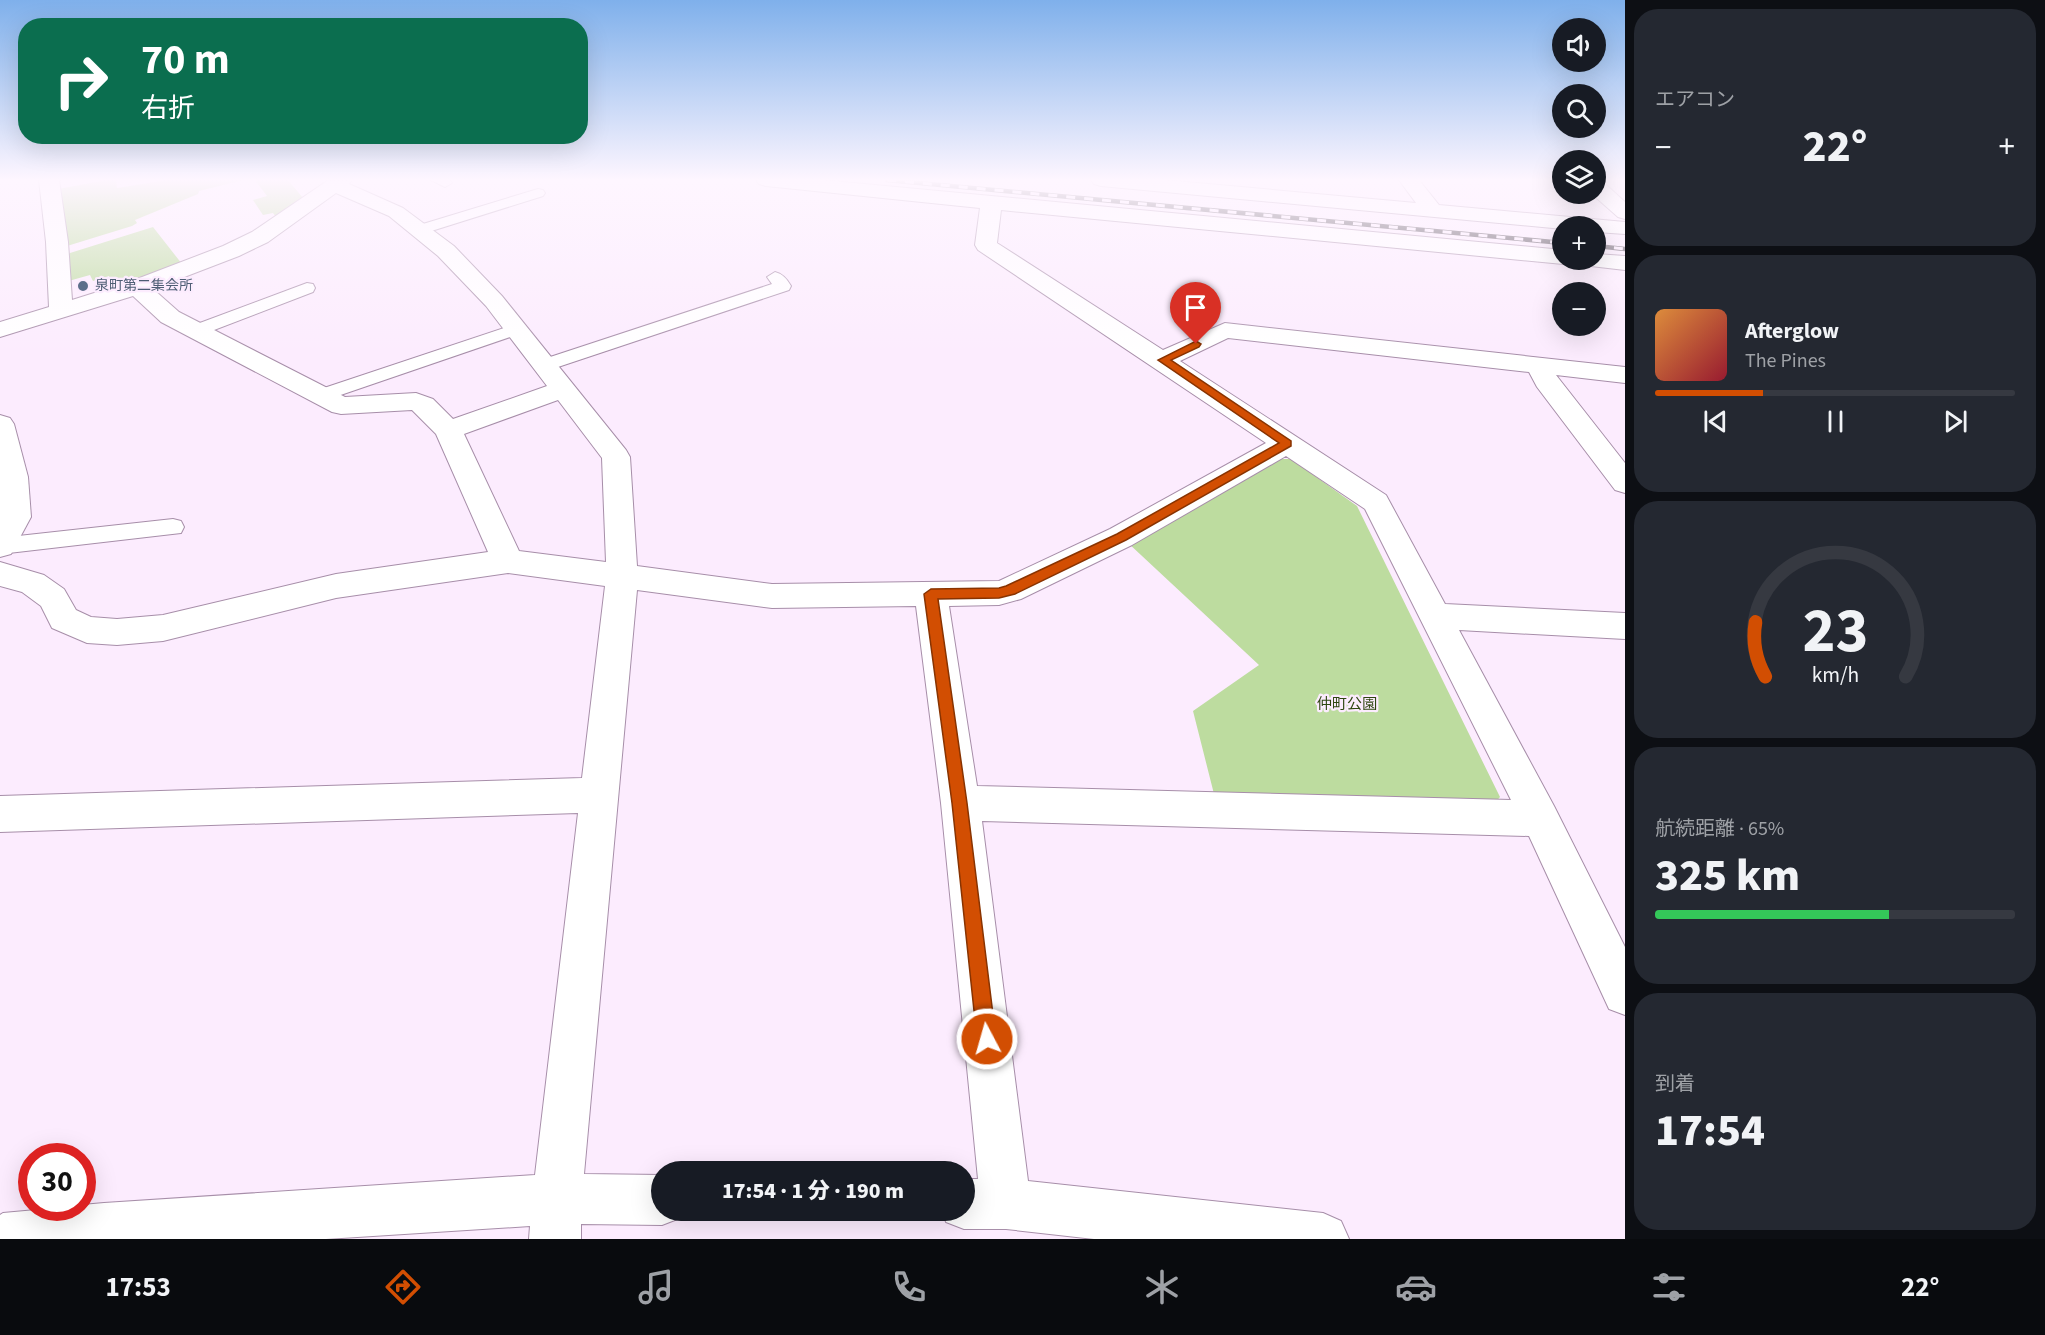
<!DOCTYPE html>
<html lang="ja">
<meta charset="utf-8">
<style>
body{margin:0;font-family:"Source Sans 3","Noto Sans JP",sans-serif;background:#242831;color:#f1f3f6;height:100vh;display:flex;flex-direction:column;font-size:22px;white-space:nowrap}
*{box-sizing:border-box;margin:0}
p{font-size:20px;color:#9ea1a6}
.icon{flex:none;width:33px;height:33px;fill:none;stroke:currentColor;stroke-width:2;stroke-linecap:round;stroke-linejoin:round}
.map{position:relative;flex:1;overflow:hidden}
.sheet{display:flex;flex-direction:column;gap:9px;padding:9px;background:#0d0f14;width:420px}
.sheet>*{flex:none}
.banner{position:absolute;left:18px;top:18px;width:570px;height:126px;border-radius:24px;box-shadow:0 6px 24px #0002;background:#0b6e4f;color:#fff;overflow:hidden}
.buttons{position:absolute;left:1552px;top:18px;display:grid;gap:12px}
.buttons a{display:grid;place-items:center;width:54px;height:54px;border-radius:50%;background:#171b24;box-shadow:0 6px 24px #0002;font-size:30px}
.speed{position:absolute;left:18px;top:1143px;display:flex;gap:12px;font-size:30px;font-weight:700;text-align:center}
.speed>*{display:grid;place-content:center;width:78px;height:78px;border-radius:50%;background:#171b24;box-shadow:0 6px 24px #0002;line-height:1}
.speed .limit{border:9px solid #d22;background:#fff;color:#111}
.pin{position:absolute;display:grid;place-items:center;width:51px;height:51px;color:#fff;margin:-62px -26px;border-radius:50% 50% 50% 0;rotate:-45deg;box-shadow:0 0 6px #0007}
.pin .icon{rotate:45deg}
.me{position:absolute;width:66px;margin:-33px;rotate:354deg;stroke-linejoin:round;filter:drop-shadow(0 0 4px #0008)}
.turn{display:flex;align-items:center;gap:21px;height:126px;padding:0 24px;font-size:27px}
.turn .icon{width:78px;height:78px;stroke-width:2.5}
.turn b{display:block;font-size:42px;line-height:51px}
.big{font-size:45px;font-weight:800;line-height:1.1}
.sheet .card{flex:1;display:flex;flex-direction:column;justify-content:center;gap:9px;min-width:0;padding:0 21px;border-radius:24px;background:#242831}
.sheet .dial{align-items:center;gap:0}
.dial svg{height:156px;overflow:visible;fill:none;stroke:#363941;stroke-width:7;stroke-linecap:round;text-anchor:middle}
.dial text{fill:#f1f3f6;stroke:none}
.song{display:flex;align-items:center;gap:18px}
.cover{width:72px;height:72px;border-radius:9px;background:linear-gradient(135deg,hsl(30 70% 55%),hsl(350 70% 35%))}
.played{height:6px;border-radius:3px;background:linear-gradient(90deg,#d24e02 30%,#363941 30%)}
.keys{display:flex;justify-content:space-around;direction:ltr}
.heat{display:flex;justify-content:space-between;align-items:center;font-size:33px;direction:ltr}
.charge{height:9px;border-radius:4px;background:linear-gradient(90deg,#34c759 65%,#363941 0)}
.trip{position:absolute;left:651px;top:1161px;width:324px;height:60px;border-radius:30px;background:#171b24;box-shadow:0 6px 24px #0002;font-weight:800;line-height:60px;text-align:center}
.menu{display:flex;height:96px;justify-content:space-around;align-items:center;background:#090b0e;color:#9ea1a6}
.menu .icon{width:42px;height:42px}
.menu .selected{color:#d24e02}
.menu b{font-size:27px;color:#f1f3f6}
main{display:flex;flex:1;min-height:0}
.map>svg:first-child{display:block}
.green{fill:#bddc9f}
.lines{fill:none;stroke-linecap:round;stroke-linejoin:round}
.lane-casing{stroke:#a78ea9;stroke-width:2}
.street-casing{stroke:#a78ea9;stroke-width:2}
.lane{fill:#fff;fill-rule:evenodd}
.street{fill:#fff;fill-rule:evenodd}
.rail-casing{stroke:#403642;stroke-width:4.5}
.rail{stroke:#fcecfe;stroke-width:3;stroke-dasharray:9;stroke-linecap:butt}
.route{fill:#d24e02;stroke:#883301;stroke-width:1.5}
.service-dot{fill:#5c6f8a;stroke:#fcecfe;stroke-width:2}
.labels{text-anchor:middle;dominant-baseline:central;stroke-width:4.5;stroke-linejoin:round;paint-order:stroke}
.far-service-label{font-size:14px;fill:#4e5e75;stroke:#fcecfe;text-anchor:start}
.park-label{font-size:15px;fill:#2e4610;stroke:#fcecfe}
</style>
<main>
<div class="map">
<svg width="1625" height="1239" viewBox="0 0 1625 1239">
<rect width="100%" height="100%" fill="#fcecfe"/>
<g class="green">
<path d="M 107,180 L 116,180 L 117,188 L 167,180 L 243,180 L 199,191 L 198,194 L 135,220 L 137,223 L 132,226 L 67,246 L 58,189 Z"/>
<path d="M 255,180 L 288,180 L 303,198 L 276,217 L 273,213 L 263,215 L 253,200 L 267,196 Z"/>
<path d="M 153,227 L 182,264 L 114,289 L 109,276 L 93,281 L 90,275 L 65,282 L 65,257 L 70,253 Z"/>
<path d="M 1281,459 L 1291,459 L 1357,506 L 1500,797 L 1492,806 L 1214,794 L 1193,711 L 1259,665 L 1127,542 Z"/>
</g>
<g class="lines">
<g class="lane-casing">
<g id="lane">
<path d="M 431,180 L 450,180 L 452,183 L 445,187 Z"/>
<path d="M 538,189 L 543,190 L 545,193 L 543,196 L 425,233 L 419,235 L 411,230 L 413,227 Z"/>
<path d="M 775,272 C 783,274 787,279 791,286 L 789,290 L 552,369 L 538,369 L 536,365 L 538,361 L 772,284 L 767,277 Z"/>
<path d="M 307,283 L 313,284 L 315,288 L 313,292 L 201,335 L 189,335 L 186,331 L 189,327 Z"/>
<path d="M 516,324 L 522,325 L 525,329 L 522,333 L 326,400 L 312,400 L 309,396 L 312,392 Z"/>
<path d="M 173,519 L 181,521 L 184,527 L 181,533 L 0,554 L 0,538 Z"/>
</g>
</g>
<g class="street-casing">
<g id="street">
<path d="M 39,180 L 59,180 L 68,242 L 72,300 L 129,282 L 223,246 L 252,232 L 327,181 L 352,180 L 349,184 L 403,208 L 454,246 L 502,296 L 626,450 L 630,457 L 637,566 L 772,584 L 999,581 L 1110,529 L 1266,443 L 978,250 L 975,245 L 980,208 L 766,186 L 759,184 L 756,180 L 822,180 L 1563,250 L 1563,260 L 1572,260 L 1571,262 L 1563,264 L 1001,210 L 997,243 L 1163,350 L 1225,323 L 1625,367 L 1625,383 L 1556,375 L 1625,463 L 1625,493 L 1615,490 L 1537,387 L 1529,372 L 1228,338 L 1180,361 L 1386,495 L 1445,604 L 1625,613 L 1625,639 L 1459,630 L 1554,806 L 1625,947 L 1625,1015 L 1609,1009 L 1529,836 L 982,821 L 1028,1181 L 1323,1213 L 1341,1221 L 1349,1239 L 1094,1239 L 1006,1229 L 964,1229 L 946,1222 L 942,1210 L 964,1210 L 964,1179 L 978,1179 L 941,803 L 916,606 L 772,608 L 637,590 L 584,1174 L 662,1175 L 662,1210 L 683,1210 L 680,1218 L 662,1225 L 581,1224 L 581,1239 L 529,1239 L 530,1226 L 326,1239 L 0,1239 L 0,1215 L 3,1213 L 58,1208 L 82,1208 L 82,1205 L 104,1203 L 535,1175 L 578,813 L 0,832 L 0,796 L 582,778 L 605,586 L 508,573 L 336,598 L 163,641 L 117,645 L 87,643 L 52,628 L 41,606 L 22,592 L 0,586 L 0,562 L 44,575 L 64,589 L 76,610 L 91,617 L 117,619 L 163,615 L 336,574 L 488,552 L 436,434 L 412,410 L 341,414 L 332,412 L 161,322 L 133,296 L 0,337 L 0,322 L 49,307 L 46,242 ZM 336,193 L 389,216 L 438,256 L 486,306 L 547,386 L 453,419 L 433,399 L 416,393 L 345,397 L 179,312 L 153,289 L 239,256 L 268,242 ZM 558,400 L 602,458 L 606,562 L 519,551 L 464,434 ZM 1286,456 L 1365,509 L 1511,800 L 977,786 L 949,606 L 999,605 L 1021,599 L 1132,545 Z"/>
<path d="M 1091,180 L 1164,180 L 1416,203 L 1399,180 L 1419,180 L 1439,205 L 1625,222 L 1625,234 L 1596,232 L 1596,226 L 1563,226 L 1563,229 L 1101,186 L 1094,184 Z"/>
<path d="M 1596,180 L 1603,182 L 1625,202 L 1625,219 L 1618,217 L 1592,194 L 1596,194 Z"/>
<path d="M 1596,254 L 1625,256 L 1625,270 L 1582,265 L 1579,260 L 1596,260 Z"/>
<path d="M 0,415 L 10,418 L 14,424 L 28,477 L 31,517 L 11,554 L 0,557 Z"/>
</g>
</g>
<use href="#lane" class="lane"/>
<use href="#street" class="street"/>
<g class="rail-casing">
<g id="rail">
<path d="M 887,180 L 1563,243"/>
<path d="M 1596,246 L 1625,249"/>
</g>
</g>
<use href="#rail" class="rail"/>
</g>
<linearGradient id="sky" x2="0" y2="1"><stop stop-color="#7fb0eb"/><stop offset="0.51" stop-color="#fef6ff"/><stop offset="1" stop-color="#fef6ff" stop-opacity="0"/></linearGradient>
<rect width="1625" height="353" fill="url(#sky)"/>
<path class="route" d="M 1196,341 L 1201,344 L 1199,347 L 1171,360 L 1291,441 L 1291,446 L 1126,540 L 1015,594 L 999,598 L 938,599 L 967,803 L 996,1039 L 993,1046 L 987,1048 L 980,1046 L 977,1039 L 952,803 L 924,594 L 931,589 L 999,588 L 1006,586 L 1117,534 L 1279,443 L 1158,360 Z"/>
<circle class="service-dot" cx="83" cy="286" r="6"/>
<g class="labels">
<g class="far-service-label">
<text x="95" y="286">泉町第二集会所</text>
</g>
<g class="park-label">
<text x="1347" y="704">仲町公園</text>
</g>
</g>
</svg>
<div class="buttons">
<a><svg class="icon" aria-label="sound" viewBox="0 0 24 24"><path d="M4 9h4l5-4v14l-5-4H4zM17 9q2 3 0 6"/></svg></a>
<a><svg class="icon" aria-label="search" viewBox="0 0 24 24"><circle cx="10" cy="10" r="6"/><path d="M15 15l6 6"/></svg></a>
<a><svg class="icon" aria-label="layers" viewBox="0 0 24 24"><path d="M12 4l9 5-9 5-9-5zM3 14l9 5 9-5"/></svg></a>
<a>+</a>
<a>−</a>
</div>
<div class="speed"><div class="limit">30</div></div>
<div class="pin" style="left:1196px;top:344px;background:#d93025"><svg class="icon" aria-label="arrive" viewBox="0 0 24 24"><path d="M6 21V4h12l-3 4 3 4H6"/></svg></div>
<svg class="me" style="left:987px;top:1039px" viewBox="-20 -20 40 40"><circle r="17" fill="#d24e02" stroke="#fff" stroke-width="3"/><path d="M0-11L8 9 0 5-8 9z" fill="#fff"/></svg>
<div class="trip">17:54 · 1 分 · 190 m</div>
<div class="banner">
<div class="turn"><svg class="icon" aria-label="right" viewBox="0 0 24 24"><path d="M7 20v-9h11M14 6l5 5-5 5"/></svg><div><b>70 m</b>右折</div></div>
</div>
</div>
<section class="sheet">
<div class="card"><p>エアコン</p>
<div class="heat"><a>−</a><b class="big">22°</b><a>+</a></div>
</div>
<div class="card">
<div class="song"><i class="cover"></i><div><b>Afterglow</b><p>The Pines</p></div></div>
<div class="played"></div>
<div class="keys"><svg class="icon" aria-label="previous" viewBox="0 0 24 24"><path d="M18 5L8 12l10 7zM5 5v14"/></svg><svg class="icon" aria-label="pause" viewBox="0 0 24 24"><path d="M8 5v14M16 5v14"/></svg><svg class="icon" aria-label="next" viewBox="0 0 24 24"><path d="M6 5l10 7-10 7zM19 5v14"/></svg></div>
</div>
<div class="card dial"><svg viewBox="0 0 100 80">
<path d="M14 69A42 42 0 1 1 86 69"/>
<path d="M14 69A42 42 0 0 1 9 41" stroke="#d24e02"/>
<text x="50" y="56" font-size="32" font-weight="700">23</text>
<text x="50" y="72" font-size="11">km/h</text>
</svg></div>
<div class="card"><p>航続距離 · 65%</p><b class="big">325 km</b><div class="charge"></div></div>
<div class="card"><p>到着</p><b class="big">17:54</b></div>
</section>
</main>
<nav class="menu">
<b>17:53</b>
<svg class="icon selected" aria-label="directions" viewBox="0 0 24 24"><path d="M12 3l9 9-9 9-9-9zM9 14v-3h6M13 9l2 2-2 2"/></svg>
<svg class="icon" aria-label="music" viewBox="0 0 24 24"><path d="M9 18V5l10-2v13"/><circle cx="6" cy="18" r="3"/><circle cx="16" cy="16" r="3"/></svg>
<svg class="icon" aria-label="phone" viewBox="0 0 24 24"><path d="M5 4h4l2 5-3 2q2 4 5 5l2-3 5 2v4C11 20 4 13 5 4z"/></svg>
<svg class="icon" aria-label="climate" viewBox="0 0 24 24"><path d="M12 3v18M4 7l16 10M4 17L20 7"/></svg>
<svg class="icon" aria-label="car" viewBox="0 0 24 24"><path d="M5 17H2v-5l4-1 3-4h7l3 4 3 1v5h-3M9 17h6M6 11h13"/><circle cx="7" cy="17" r="2"/><circle cx="17" cy="17" r="2"/></svg>
<svg class="icon" aria-label="filters" viewBox="0 0 24 24"><path d="M4 7h16M4 17h16"/><circle cx="9" cy="7" r="2"/><circle cx="15" cy="17" r="2"/></svg>
<b>22°</b>
</nav>
